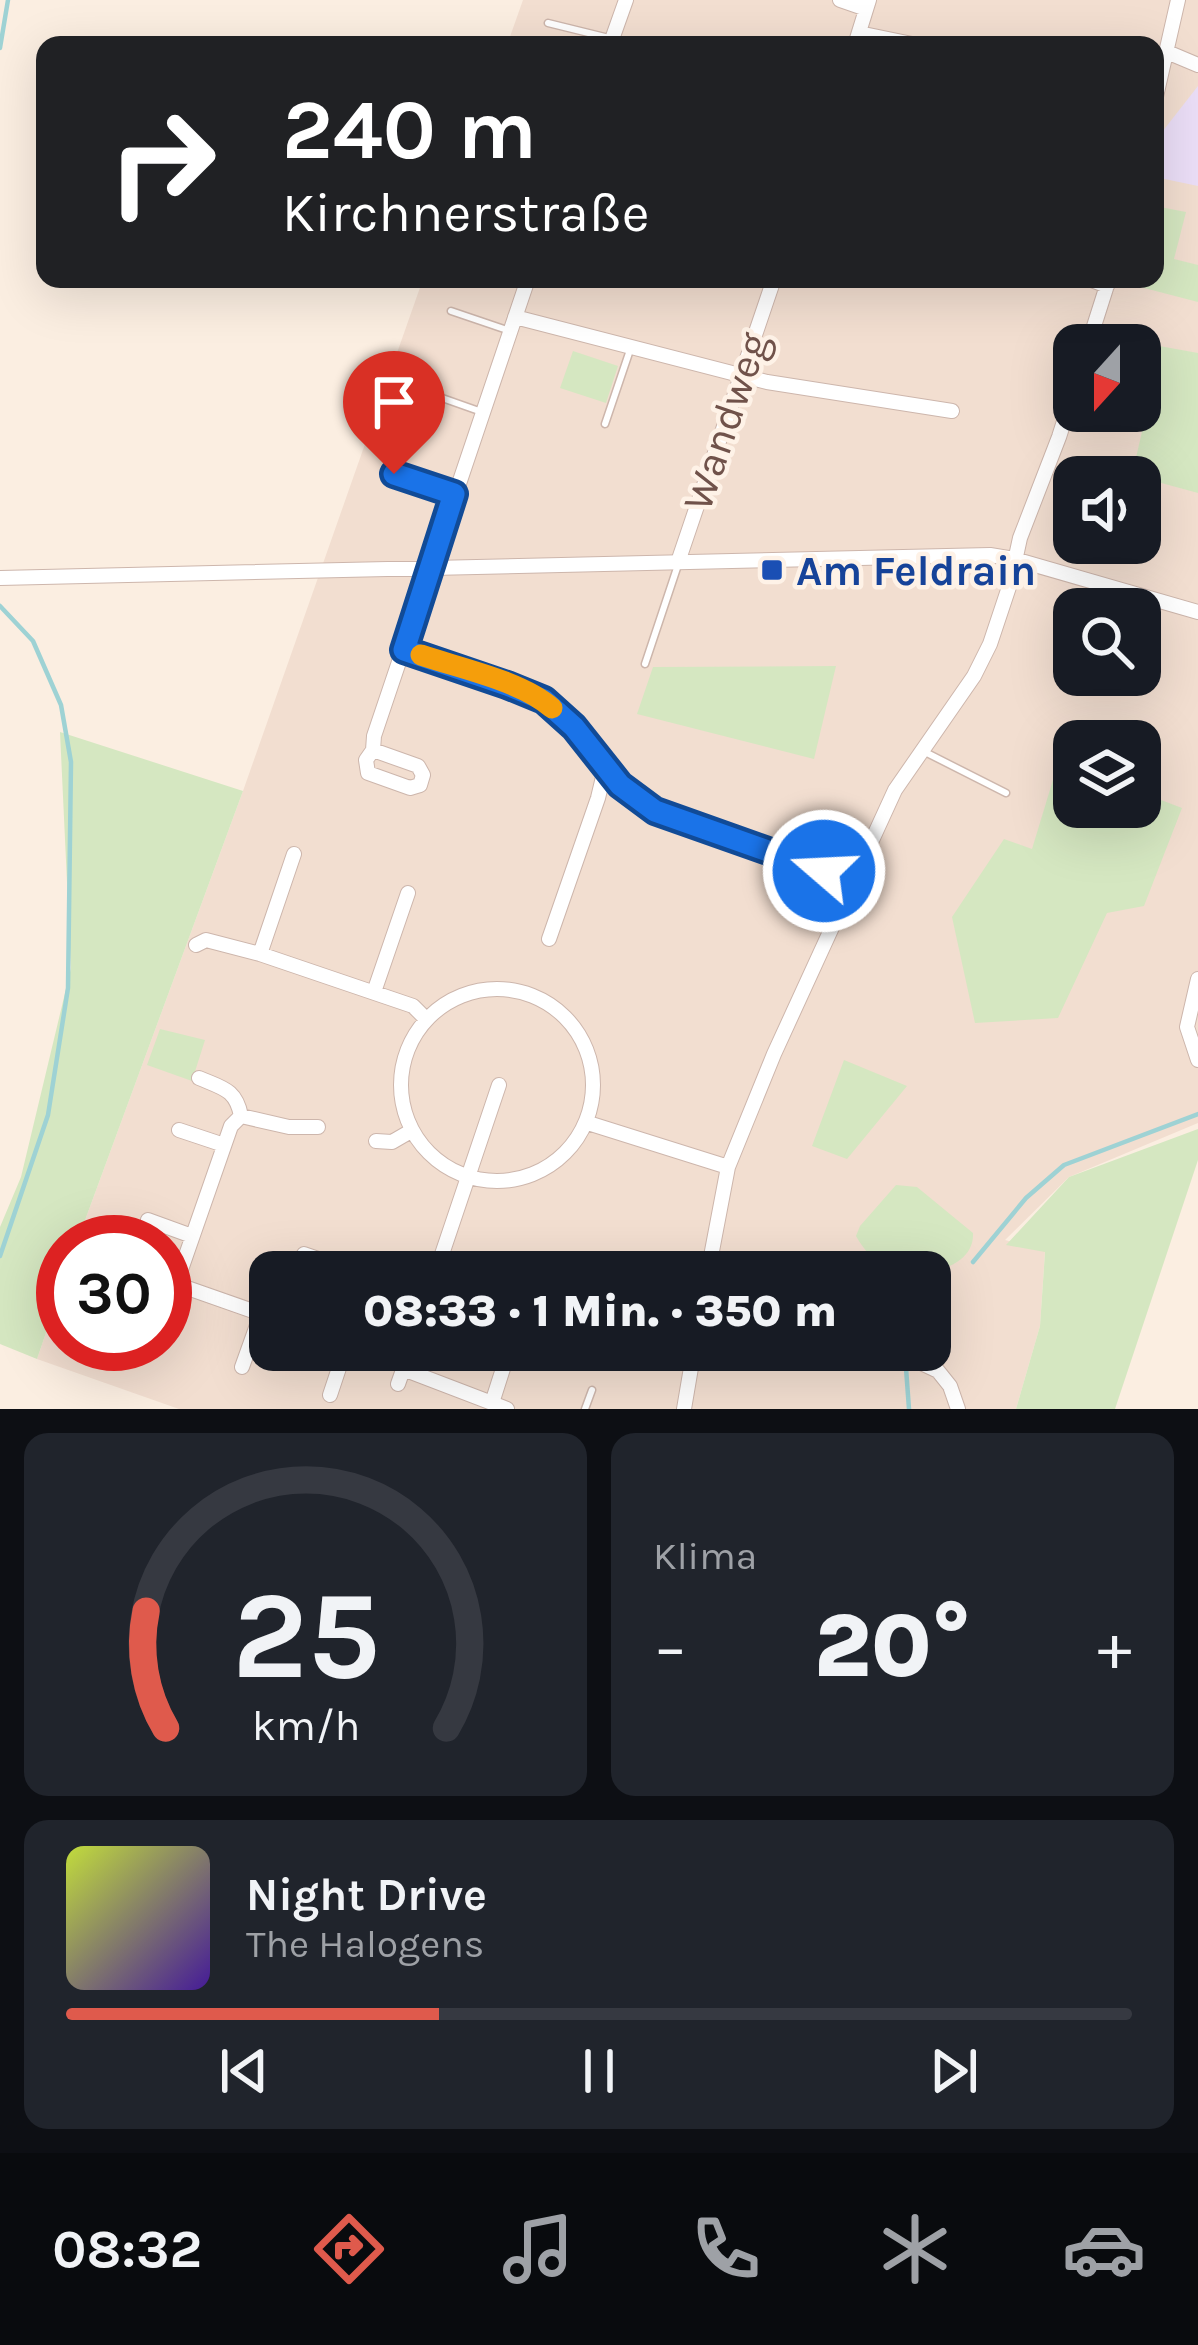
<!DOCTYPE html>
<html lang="de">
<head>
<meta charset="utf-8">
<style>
  body { margin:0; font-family:Karla,sans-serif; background:#20242c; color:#f1f3f6; height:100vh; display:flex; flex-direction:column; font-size:45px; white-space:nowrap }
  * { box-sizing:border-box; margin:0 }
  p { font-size:39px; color:#9ea1a6 }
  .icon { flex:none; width:66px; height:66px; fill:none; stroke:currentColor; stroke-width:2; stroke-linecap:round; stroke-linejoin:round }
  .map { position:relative; height:1409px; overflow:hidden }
  .panel { display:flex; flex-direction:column; gap:24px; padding:24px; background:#0d0f14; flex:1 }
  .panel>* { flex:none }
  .hud { position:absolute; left:36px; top:36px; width:1128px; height:252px; border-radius:24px; box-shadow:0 12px 48px #0002; background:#202124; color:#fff; overflow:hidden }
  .needle { width:78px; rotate:201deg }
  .fabs { position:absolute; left:1053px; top:324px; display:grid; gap:24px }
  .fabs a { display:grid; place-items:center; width:108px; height:108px; border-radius:24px; background:#171b24; box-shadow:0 12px 48px #0002; font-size:60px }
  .speed { position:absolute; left:36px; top:1215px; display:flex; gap:24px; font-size:60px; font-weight:700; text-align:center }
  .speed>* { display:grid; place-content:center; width:156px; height:156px; border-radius:50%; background:#171b24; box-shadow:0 12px 48px #0002; line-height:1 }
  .speed .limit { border:18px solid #d22; background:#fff; color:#111 }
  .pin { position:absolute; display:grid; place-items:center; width:102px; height:102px; color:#fff; margin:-123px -51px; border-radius:50% 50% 50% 0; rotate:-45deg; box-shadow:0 0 12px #0007 }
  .pin .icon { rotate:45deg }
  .me { position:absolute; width:132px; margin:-66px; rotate:289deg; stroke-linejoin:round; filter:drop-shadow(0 0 9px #0008) }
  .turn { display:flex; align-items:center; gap:42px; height:252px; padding:0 48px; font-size:54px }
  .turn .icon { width:156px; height:156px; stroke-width:2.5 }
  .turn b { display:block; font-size:84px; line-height:102px }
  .big { font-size:90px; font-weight:800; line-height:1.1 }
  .panel .tile { flex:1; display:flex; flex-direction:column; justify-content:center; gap:18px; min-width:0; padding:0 42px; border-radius:24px; background:#20242c }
  .panel .dial { align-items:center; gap:0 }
  .dial svg { height:312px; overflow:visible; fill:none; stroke:#363941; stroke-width:7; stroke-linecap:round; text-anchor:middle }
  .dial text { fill:#f1f3f6; stroke:none }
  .song { display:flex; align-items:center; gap:36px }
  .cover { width:144px; height:144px; border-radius:18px; background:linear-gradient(135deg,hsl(70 70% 55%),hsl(260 70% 35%)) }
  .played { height:12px; border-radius:6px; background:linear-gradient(90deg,#df5a4c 35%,#363941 35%) }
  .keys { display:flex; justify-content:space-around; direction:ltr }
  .heat { display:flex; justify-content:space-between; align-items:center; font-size:66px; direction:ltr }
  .panel .tiles { flex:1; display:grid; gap:24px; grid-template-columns:1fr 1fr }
  .tile:last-child { grid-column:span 2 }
  .trip { position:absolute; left:249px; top:1251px; width:702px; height:120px; border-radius:24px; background:#171b24; box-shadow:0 12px 48px #0002; font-weight:800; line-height:120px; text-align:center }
  .tabs { display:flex; height:192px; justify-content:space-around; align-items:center; background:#090b0e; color:#9ea1a6 }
  .tabs .icon { width:84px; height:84px }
  .tabs .on { color:#df5a4c }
  .tabs b { font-size:54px; color:#f1f3f6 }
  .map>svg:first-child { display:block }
</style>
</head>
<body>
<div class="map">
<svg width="1198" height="1409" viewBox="0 0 1198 1409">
  <rect width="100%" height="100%" fill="#fbeee1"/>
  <path fill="#f2ded0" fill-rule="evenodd" d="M 523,0 L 1198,0 L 1198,1123 L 1069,1177 L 1005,1240 L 1045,1251 L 1040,1326 L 1016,1409 L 179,1409 L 37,1359 L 63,1283 L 63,1344 L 165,1344 L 165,1242 L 77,1242 L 243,791 L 423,279 L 1155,279 L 1155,45 L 507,45 ZM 1074,345 L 1140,345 L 1140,411 L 1074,411 ZM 1074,477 L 1140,477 L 1140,543 L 1074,543 ZM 1074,609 L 1140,609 L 1140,675 L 1074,675 ZM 1074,741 L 1140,741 L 1140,807 L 1074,807 ZM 270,1272 L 930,1272 L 930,1350 L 270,1350 Z"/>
  <path fill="#ebdef7" d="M 1198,86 L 1198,186 L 1155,177 L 1155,141 Z"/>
  <path fill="#d5e7c1" d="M 1155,206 L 1186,212 L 1174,259 L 1198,265 L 1198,302 L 1125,283 L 1127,279 L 1155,279 Z
    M 1104,336 L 1198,353 L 1198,493 L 1132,475 L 1144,423 L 1085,412 L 1140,411 L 1140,345 L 1102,345 Z
    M 573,351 L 618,366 L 606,403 L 560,388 Z
    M 836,666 L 814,759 L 637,714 L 653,667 Z
    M 60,732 L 243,791 L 77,1242 L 63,1242 L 63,1283 L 37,1359 L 0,1344 L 0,1227 L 21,1177 L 71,968 Z
    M 1059,760 L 1074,766 L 1074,807 L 1140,807 L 1140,792 L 1182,808 L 1144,906 L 1107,913 L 1058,1018 L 975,1023 L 952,917 L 1004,839 L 1032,849 Z
    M 160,1029 L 205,1040 L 192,1081 L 147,1065 Z
    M 844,1060 L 907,1086 L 847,1159 L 812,1146 Z
    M 1198,1129 L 1198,1160 L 1115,1409 L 1016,1409 L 1040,1326 L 1045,1252 L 1006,1245 L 1069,1177 Z
    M 896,1185 L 917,1187 L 973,1233 C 975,1270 917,1280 889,1269 C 874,1262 864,1250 856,1236 L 860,1226 Z"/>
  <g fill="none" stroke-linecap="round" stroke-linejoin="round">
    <path stroke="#9ed2d4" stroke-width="4.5" d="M 0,48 L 8,0
      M 0,606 L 33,641 L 61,705 L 71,762 L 68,988 L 48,1115 L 0,1256
      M 973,1262 L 1026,1198 L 1064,1165 L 1198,1114
      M 906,1368 L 909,1409"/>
    <defs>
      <path id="lane" d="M 548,23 L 609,38
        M 451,311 L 507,330
        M 428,393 L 479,411
        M 605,424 L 630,350
        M 394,474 L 455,494
        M 645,664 L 678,565
        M 925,752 L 1006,793
        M 585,1409 L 592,1390"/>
      <path id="street" d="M 840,0 L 866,9
        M 859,33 L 917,45
        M 610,45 L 626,0
        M 855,45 L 869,0
        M 1167,52 L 1198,65
        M 1155,101 L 1178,0
        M 1089,279 L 1107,286
        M 515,317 L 767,382 L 952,411
        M 1088,345 L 1109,279
        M 678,562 L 774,279
        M 0,578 L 990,555 L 1014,559 L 1198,612
        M 404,649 L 507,685 L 544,700 L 574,727 L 620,785 L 655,811 L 852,883
        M 373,750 L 366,760 L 368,773 L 410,788 L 420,785 L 423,775 L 418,766 L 373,750 L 374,736 L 528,279
        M 549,939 L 598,798 L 605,769
        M 196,945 L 206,940 L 260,954 L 413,1006 L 426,1019
        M 260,954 L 294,854
        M 1198,979 L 1187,1027 L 1198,1060
        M401 1085a96 96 0 1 1 192 0a96 96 0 1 1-192 0Z
        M 374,992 L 408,893
        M 199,1078 C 222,1088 236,1089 241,1116 L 231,1126 L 176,1284 L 270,1317
        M 241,1116 L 289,1127 L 318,1127
        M 588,1123 L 728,1167
        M 179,1130 L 224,1145
        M 376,1141 L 392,1142 L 411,1131
        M 148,1220 L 192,1236
        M 297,1272 L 304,1254 L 353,1271
        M 436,1272 L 499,1085
        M 550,1272 L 555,1269 L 564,1272
        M 708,1272 L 728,1167 L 774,1054 L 895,790 L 974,676 L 990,644 L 1010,584 L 1020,538 L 1059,437 L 1074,390
        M 165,1312 L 176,1284
        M 815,1350 L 845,1357 L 919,1362 L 938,1371 L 950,1386 L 958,1409
        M 242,1367 L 261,1314
        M 403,1369 L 492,1403
        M 398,1384 L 410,1350
        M 330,1395 L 345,1350
        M 507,1409 L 492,1403 L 509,1350
        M 684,1409 L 694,1350"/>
    </defs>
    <use href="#lane" stroke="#cdb6ac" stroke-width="9"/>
    <use href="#street" stroke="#cdb6ac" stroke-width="16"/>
    <use href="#lane" stroke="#fff" stroke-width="6"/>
    <use href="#street" stroke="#fff" stroke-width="14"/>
  </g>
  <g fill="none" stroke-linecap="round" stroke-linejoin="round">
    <defs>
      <path id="route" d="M 394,474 L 454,494 L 404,650 L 507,685 L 544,700 L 574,727 L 620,785 L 655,811 L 824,871"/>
    </defs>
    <use href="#route" stroke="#114b97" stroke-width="30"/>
    <use href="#route" stroke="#1a73e8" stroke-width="21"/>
    <path stroke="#f59e0b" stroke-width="21" d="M 421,655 C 459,668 522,681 552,708"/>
  </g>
  <rect fill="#1a4fb4" stroke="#fef2e7" stroke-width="4.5" x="760" y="558" width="24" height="24" rx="6"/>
  <g text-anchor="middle" stroke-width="9" stroke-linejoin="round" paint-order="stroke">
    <g font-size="42" fill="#70524a" stroke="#fef2e7">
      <text transform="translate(725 421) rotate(-71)" y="15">Wandweg</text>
    </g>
    <g font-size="42" font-weight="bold" fill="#164399" stroke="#fef2e7" text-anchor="start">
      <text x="796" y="585">Am Feldrain</text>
    </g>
  </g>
</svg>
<div class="fabs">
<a><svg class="needle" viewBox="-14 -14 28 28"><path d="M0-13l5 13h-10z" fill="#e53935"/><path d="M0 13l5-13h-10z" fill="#9ea1a6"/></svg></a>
<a><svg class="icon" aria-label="sound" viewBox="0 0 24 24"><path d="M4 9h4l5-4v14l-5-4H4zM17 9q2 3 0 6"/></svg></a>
<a><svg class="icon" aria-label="search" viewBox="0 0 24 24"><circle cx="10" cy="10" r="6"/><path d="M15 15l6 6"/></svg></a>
<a><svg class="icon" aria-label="layers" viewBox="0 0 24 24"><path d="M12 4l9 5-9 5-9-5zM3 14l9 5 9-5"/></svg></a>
</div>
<div class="speed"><div class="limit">30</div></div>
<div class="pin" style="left:394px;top:474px;background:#d93025"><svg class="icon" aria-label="arrive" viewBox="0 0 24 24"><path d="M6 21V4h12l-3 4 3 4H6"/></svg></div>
<svg class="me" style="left:824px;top:871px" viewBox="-20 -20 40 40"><circle r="17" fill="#1a73e8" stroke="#fff" stroke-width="3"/><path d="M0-11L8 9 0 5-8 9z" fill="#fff"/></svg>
<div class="trip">08:33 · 1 Min. · 350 m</div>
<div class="hud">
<div class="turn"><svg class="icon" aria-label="right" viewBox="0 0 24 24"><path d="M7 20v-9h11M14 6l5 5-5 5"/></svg><div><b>240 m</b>Kirchnerstraße</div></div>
</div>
</div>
<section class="panel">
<div class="tiles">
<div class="tile dial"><svg viewBox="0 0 100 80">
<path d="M14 69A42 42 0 1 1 86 69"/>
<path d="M14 69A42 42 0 0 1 9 39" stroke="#df5a4c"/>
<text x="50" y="56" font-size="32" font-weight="700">25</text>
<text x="50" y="72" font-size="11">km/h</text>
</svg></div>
<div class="tile"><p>Klima</p>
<div class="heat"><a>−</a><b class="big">20°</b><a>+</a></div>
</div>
<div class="tile">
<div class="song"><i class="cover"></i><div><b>Night Drive</b><p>The Halogens</p></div></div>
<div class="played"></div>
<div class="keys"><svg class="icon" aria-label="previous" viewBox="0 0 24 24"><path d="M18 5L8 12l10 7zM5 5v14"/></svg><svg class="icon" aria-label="pause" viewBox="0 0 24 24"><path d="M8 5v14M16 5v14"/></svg><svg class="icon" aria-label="next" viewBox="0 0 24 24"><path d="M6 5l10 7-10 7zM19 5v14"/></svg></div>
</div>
</div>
</section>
<nav class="tabs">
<b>08:32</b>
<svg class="icon on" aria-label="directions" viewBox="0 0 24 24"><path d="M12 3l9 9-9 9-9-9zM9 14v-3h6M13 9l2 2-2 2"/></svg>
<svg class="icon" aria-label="music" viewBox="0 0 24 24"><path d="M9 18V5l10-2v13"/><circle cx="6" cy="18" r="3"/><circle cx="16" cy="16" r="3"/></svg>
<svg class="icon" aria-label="phone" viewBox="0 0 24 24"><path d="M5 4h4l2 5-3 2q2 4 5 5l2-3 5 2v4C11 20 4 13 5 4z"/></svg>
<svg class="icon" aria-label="climate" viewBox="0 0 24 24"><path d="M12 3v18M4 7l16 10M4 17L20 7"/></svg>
<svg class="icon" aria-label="car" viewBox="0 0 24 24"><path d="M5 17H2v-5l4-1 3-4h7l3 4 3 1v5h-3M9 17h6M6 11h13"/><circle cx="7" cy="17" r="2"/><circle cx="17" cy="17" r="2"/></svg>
</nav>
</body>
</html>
